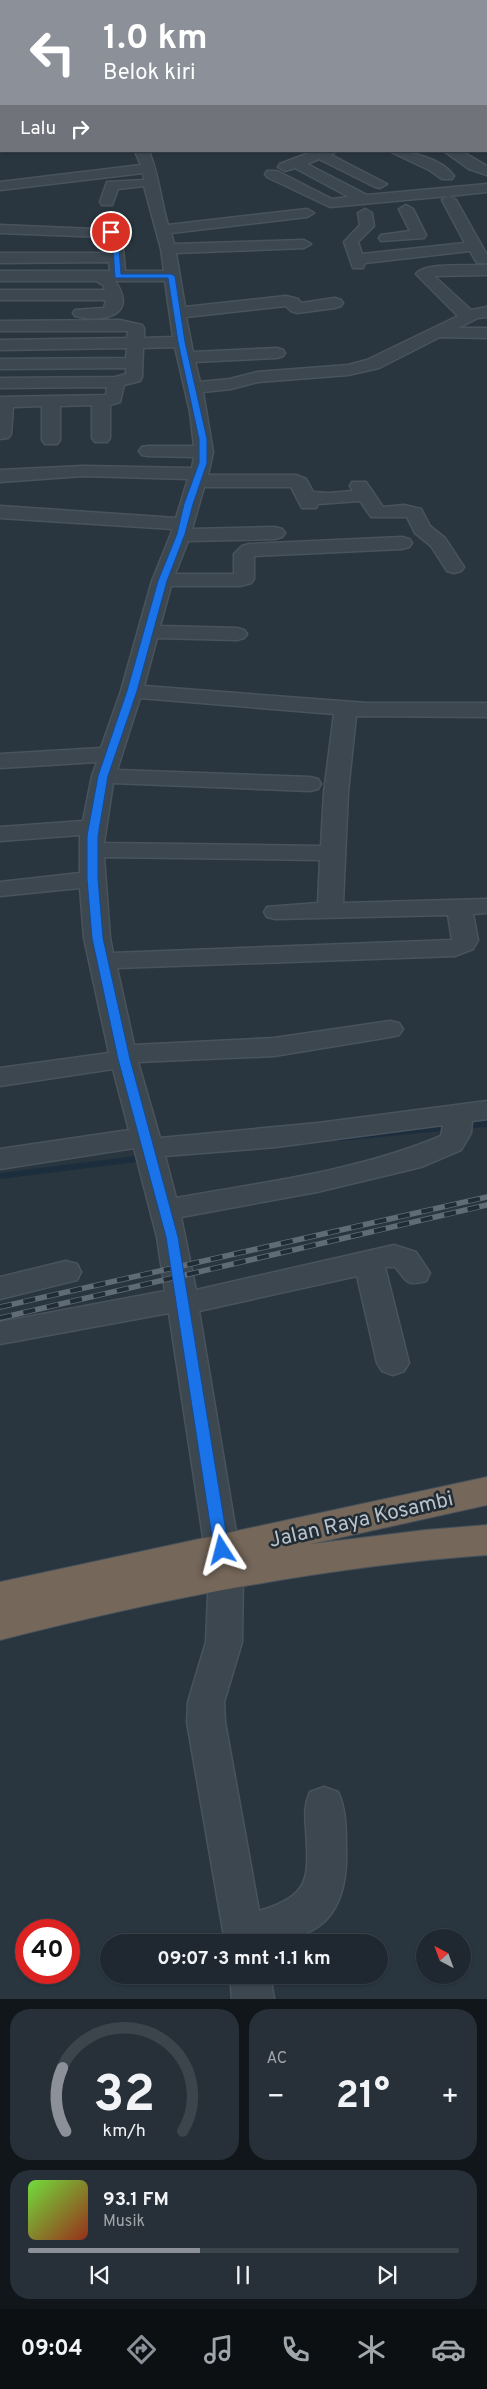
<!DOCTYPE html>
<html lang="id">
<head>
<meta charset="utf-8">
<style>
  body { margin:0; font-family:Overpass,sans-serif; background:#273038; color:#f1f3f6; height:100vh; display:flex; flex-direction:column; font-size:19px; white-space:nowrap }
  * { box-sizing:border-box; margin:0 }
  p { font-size:16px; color:#a1a6ab }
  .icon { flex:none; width:28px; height:28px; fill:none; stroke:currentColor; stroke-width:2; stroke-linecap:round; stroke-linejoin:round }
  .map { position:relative; height:1999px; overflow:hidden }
  .panel { display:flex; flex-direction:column; gap:10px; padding:10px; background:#11161a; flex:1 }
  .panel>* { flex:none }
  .guide { position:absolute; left:0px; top:0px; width:488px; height:152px; box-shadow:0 1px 4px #0004,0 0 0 1px #3c444c; background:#8c9099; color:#fff; overflow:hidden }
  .needle { width:32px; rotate:319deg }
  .tools { position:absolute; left:416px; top:1929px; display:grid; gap:10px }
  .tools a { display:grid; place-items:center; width:55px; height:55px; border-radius:50%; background:#1f2830; box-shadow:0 1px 4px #0004,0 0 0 1px #3c444c; font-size:25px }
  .speed { position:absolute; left:15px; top:1919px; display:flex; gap:10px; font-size:25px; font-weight:700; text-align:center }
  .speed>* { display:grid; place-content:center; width:65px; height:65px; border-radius:50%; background:#1f2830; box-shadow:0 1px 4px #0004,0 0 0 1px #3c444c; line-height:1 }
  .speed .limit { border:8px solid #d22; background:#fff; color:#111 }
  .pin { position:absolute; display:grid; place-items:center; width:42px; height:42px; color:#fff; margin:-21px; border:2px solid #fff; border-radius:50%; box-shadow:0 1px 5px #0007 }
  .me { position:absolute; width:55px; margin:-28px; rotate:351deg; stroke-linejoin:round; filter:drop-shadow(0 0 4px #0008) }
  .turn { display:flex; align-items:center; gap:18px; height:105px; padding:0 20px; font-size:22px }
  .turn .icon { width:65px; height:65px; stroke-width:2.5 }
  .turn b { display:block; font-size:35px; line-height:42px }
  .then { display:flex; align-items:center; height:48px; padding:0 20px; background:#0003; gap:10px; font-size:19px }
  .big { font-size:38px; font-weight:700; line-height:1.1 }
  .panel .card { flex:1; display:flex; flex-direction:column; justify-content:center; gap:8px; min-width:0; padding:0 18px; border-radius:20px; background:#273038 }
  .panel .dial { align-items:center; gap:0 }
  .dial svg { height:130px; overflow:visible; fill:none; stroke:#3c444c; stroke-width:7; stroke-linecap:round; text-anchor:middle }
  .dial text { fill:#f1f3f6; stroke:none }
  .song { display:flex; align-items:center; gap:15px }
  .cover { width:60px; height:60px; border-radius:8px; background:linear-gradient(135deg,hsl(100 70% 55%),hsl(10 70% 35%)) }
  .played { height:5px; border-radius:2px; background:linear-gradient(90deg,#8c9099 40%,#3c444c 40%) }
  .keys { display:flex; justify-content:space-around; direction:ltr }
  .heat { display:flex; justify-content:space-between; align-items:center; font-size:28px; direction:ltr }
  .panel .tiles { flex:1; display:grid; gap:10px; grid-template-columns:1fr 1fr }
  .card:last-child { grid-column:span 2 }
  .trip { position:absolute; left:100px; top:1934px; width:288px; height:50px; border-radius:25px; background:#1f2830; box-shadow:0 1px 4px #0004,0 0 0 1px #3c444c; font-weight:700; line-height:50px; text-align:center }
  .tabs { display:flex; height:80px; justify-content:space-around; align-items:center; background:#0c1013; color:#a1a6ab }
  .tabs .icon { width:35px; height:35px }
  .tabs .active { color:#8c9099 }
  .tabs b { font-size:22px; color:#f1f3f6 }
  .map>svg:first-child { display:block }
</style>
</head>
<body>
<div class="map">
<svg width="487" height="1999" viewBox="0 0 487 1999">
  <rect width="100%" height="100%" fill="#293640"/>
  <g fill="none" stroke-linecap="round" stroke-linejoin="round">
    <path stroke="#1c2e3e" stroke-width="6" d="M 464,1126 L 487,1124
      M 340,1138 L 450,1127
      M 0,1176 L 144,1158"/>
    <defs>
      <path id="minor" d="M 95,0 L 108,0 L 109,1 L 96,1 Z
        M 183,0 L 196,0 L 197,1 L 184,1 Z
        M 416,0 L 429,0 L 430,1 L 417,1 Z
        M 478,0 L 487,0 L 487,4 L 486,1 Z
        M 0,46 L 1,47 L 1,55 L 0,54 Z
        M 486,70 L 487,70 L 487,78 L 486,78 Z
        M 0,85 L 1,86 L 1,94 L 0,94 Z
        M 0,106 L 1,106 L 1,114 L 0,114 Z
        M 0,130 L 1,130 L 1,138 L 0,138 Z
        M 486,133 L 487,133 L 487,141 L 486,141 Z
        M 138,151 L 152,151 L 150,154 C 159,176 161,202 168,225 L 307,209 L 314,213 L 307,217 L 171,233 L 174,244 L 304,240 L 311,244 L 304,248 L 176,253 L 185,307 L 286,296 L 298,299 L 301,303 L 335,298 L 341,300 L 343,303 L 341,306 L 335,308 L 297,313 L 291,311 L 286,306 L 186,317 L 193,352 L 277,348 L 283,350 L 285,353 L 283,356 L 277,358 L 195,362 L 200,382 L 230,379 L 257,372 L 348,365 L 367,360 L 458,316 L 416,274 C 425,262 472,266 487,265 L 487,275 L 434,276 L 471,310 L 487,307 L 487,317 L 478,318 L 458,328 L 487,328 L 487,338 L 440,337 L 379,368 L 348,375 L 258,382 L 231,389 L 203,392 L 213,452 L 208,475 L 296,475 L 306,479 L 313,492 L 329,493 L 353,491 L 350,486 L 352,482 L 366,482 L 383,507 L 404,505 L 421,509 L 430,526 L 445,538 L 464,567 L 461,571 L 454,573 L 447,571 L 431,546 L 415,533 L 407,517 L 371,517 L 360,501 L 318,504 L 316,508 L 302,508 L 291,487 L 204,487 L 192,529 L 275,527 L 282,529 L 285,533 L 282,537 L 275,539 L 188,541 L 175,574 L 234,574 L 234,554 L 242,546 L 249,544 L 402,537 L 409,539 L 412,543 L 409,547 L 402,549 L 254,556 L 254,579 L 251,583 L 240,586 L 171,586 L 160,626 L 237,628 L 244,630 L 247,634 L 244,638 L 237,640 L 157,638 L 144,686 L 367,703 L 487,703 L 487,717 L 356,716 L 348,792 L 343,903 L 487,899 L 487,913 L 473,914 L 478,940 L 473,949 L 455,956 L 117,968 L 134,1045 L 274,1038 L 390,1021 L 399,1023 L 403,1029 L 399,1035 L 390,1037 L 274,1056 L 138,1062 L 160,1138 L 318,1123 L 487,1101 L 487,1119 L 472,1121 L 471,1133 L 461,1150 L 421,1167 L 317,1192 L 181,1217 L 196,1290 L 394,1245 L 416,1252 L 430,1273 L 426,1281 C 405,1287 407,1280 395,1267 L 385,1267 L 409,1363 L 404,1371 L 393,1375 L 382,1371 L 377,1363 L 357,1276 L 199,1311 L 239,1550 L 232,1561 L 238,1563 L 243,1573 L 242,1642 L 224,1702 L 225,1722 L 259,1911 C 311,1895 309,1879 306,1829 C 305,1815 304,1805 310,1792 L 324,1787 L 338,1792 C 346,1809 346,1829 346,1848 C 347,1872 344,1901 326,1920 C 303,1943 255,1946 225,1942 L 187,1722 L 188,1702 L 206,1642 L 209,1573 L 216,1562 L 210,1560 L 205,1550 L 169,1313 L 0,1344 L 0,1322 L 165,1291 L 157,1237 L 134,1148 L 0,1169 L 0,1149 L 129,1130 L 113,1069 L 0,1086 L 0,1068 L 109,1053 L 84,938 L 80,888 L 0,896 L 0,882 L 80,873 L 80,835 L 0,841 L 0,827 L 83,821 L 92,776 L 97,762 L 0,768 L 0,754 L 101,748 L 121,691 L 152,581 L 173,529 L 0,518 L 0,506 L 176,518 L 188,479 L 83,476 L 0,482 L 0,470 L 83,466 L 192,468 L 194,457 L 148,456 L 142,455 L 139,451 L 142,447 L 148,446 L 194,446 L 190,412 L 175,347 L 143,348 L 142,377 L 140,381 L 124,385 L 120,402 L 110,405 L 110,438 L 107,442 L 95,442 L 92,438 L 92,405 L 60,406 L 60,440 L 57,444 L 45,444 L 42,440 L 42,406 L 13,407 L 11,434 L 8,438 L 0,439 L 0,397 L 106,395 L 107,387 L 0,388 L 0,378 L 115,377 L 126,374 L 126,368 L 0,369 L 0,359 L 126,358 L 127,348 L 0,350 L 0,340 L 127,338 L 128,331 L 0,331 L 0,321 L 120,320 L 142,325 L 144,328 L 144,338 L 173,337 L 165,281 L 115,281 C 139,316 103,323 75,316 L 73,313 L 75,310 L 104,308 L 106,300 L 0,300 L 0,290 L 105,290 L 103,285 L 96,281 L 0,281 L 0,271 L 110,271 L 109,262 L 0,263 L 0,253 L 109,253 L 105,237 L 0,233 L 0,225 L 116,230 L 123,248 L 125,271 L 164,271 L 161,249 L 144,186 L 118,189 L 112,205 L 102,205 L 100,202 L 107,182 L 144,180 L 143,173 L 0,190 L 0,182 L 141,165 L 136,154 ZM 140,698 L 334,714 L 324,792 L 321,846 L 104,843 L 113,783 L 310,791 L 318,789 L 321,784 L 318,779 L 310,777 L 117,770 ZM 104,857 L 320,860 L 318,903 L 267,907 L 264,912 L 267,917 L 276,919 L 448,915 L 452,940 L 113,953 L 110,938 ZM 443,1125 L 441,1136 C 358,1171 265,1182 176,1198 L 165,1156 L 276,1147 Z
        M 314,151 L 336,151 L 331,155 L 387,184 L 380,188 L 375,187 L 319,159 L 307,164 L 367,195 L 487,184 L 487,192 L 449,196 L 456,200 L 487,255 L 487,263 L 477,263 L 470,251 L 365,263 L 363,268 L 353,268 L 344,242 L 360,225 L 358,213 L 365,209 L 372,213 L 374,226 L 358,242 L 362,254 L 465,243 L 442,200 L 448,196 L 330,207 L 267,177 L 265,174 L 267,171 L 277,171 L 332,199 L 349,197 L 295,168 L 285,171 L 278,167 L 280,164 Z
        M 389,151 C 410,151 441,158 454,176 L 452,179 L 442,179 L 429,170 Z
        M 444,151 L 461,151 L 487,166 L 487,175 L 469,169 Z
        M 406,205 L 413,209 L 426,235 L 424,238 L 381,241 L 379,238 L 381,235 L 410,231 L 399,209 Z
        M 66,1261 L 77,1264 L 81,1272 L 77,1280 L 0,1299 L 0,1277 Z
        M 230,1975 L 270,1975 L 274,1999 L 232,1999 Z"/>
      <path id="highway" d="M 487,1477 L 487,1505 L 311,1544 L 425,1530 L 487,1525 L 487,1555 C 321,1567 161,1599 0,1640 L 0,1582 Z"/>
    </defs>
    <use href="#minor" stroke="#49535c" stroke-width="3"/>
    <use href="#highway" stroke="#47525a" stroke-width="2"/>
    <use href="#minor" fill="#3c4750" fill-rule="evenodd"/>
    <use href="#highway" fill="#75675a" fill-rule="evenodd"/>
    <defs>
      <path id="rail" d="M 0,1307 L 487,1197
        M 0,1318 L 487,1205"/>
    </defs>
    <use href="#rail" stroke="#5f6c76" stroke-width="5.5"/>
    <use href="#rail" stroke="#212c35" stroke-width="4" stroke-dasharray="12" stroke-linecap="butt"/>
  </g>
  <path fill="#1a73e8" stroke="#114b97" d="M 111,231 L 114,232 L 119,248 L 121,274 L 171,274 L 175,276 L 185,342 L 207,439 L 207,463 L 193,504 L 185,534 L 167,581 L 137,691 L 108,776 L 98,836 L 98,879 L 103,938 L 130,1059 L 178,1237 L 229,1550 L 227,1554 L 222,1556 L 216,1554 L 214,1550 L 166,1237 L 118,1059 L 92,938 L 87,879 L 87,836 L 98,776 L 127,691 L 158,581 L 177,534 L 184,504 L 199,463 L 199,439 L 178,342 L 168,278 L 115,278 L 113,248 L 108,232 Z"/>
  <g text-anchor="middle" stroke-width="5" stroke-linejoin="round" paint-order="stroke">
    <g font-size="21" fill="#b9c2ca" stroke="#212c35">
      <text transform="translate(361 1519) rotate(-13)" y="7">Jalan Raya Kosambi</text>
    </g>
  </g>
</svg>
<div class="tools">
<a><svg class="needle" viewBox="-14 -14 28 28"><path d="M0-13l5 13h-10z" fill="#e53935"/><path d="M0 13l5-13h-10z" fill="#a1a6ab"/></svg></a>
</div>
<div class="speed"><div class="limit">40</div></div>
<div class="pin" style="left:111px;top:232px;background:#d93025"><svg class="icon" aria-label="arrive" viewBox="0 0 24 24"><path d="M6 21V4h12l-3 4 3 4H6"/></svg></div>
<svg class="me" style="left:222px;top:1550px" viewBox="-20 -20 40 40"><path d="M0-17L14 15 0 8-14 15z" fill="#1a73e8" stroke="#fff" stroke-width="4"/></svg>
<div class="trip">09:07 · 3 mnt · 1.1 km</div>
<div class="guide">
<div class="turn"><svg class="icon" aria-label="left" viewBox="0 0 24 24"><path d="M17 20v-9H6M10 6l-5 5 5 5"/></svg><div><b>1.0 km</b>Belok kiri</div></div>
<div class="then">Lalu<svg class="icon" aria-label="right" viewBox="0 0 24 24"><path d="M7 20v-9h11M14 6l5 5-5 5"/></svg></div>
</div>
</div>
<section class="panel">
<div class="tiles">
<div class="card dial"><svg viewBox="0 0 100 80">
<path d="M14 69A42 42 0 1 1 86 69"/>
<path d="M14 69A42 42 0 0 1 12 30" stroke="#8c9099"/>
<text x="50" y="56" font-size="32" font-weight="700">32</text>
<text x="50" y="72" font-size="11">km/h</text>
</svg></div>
<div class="card"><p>AC</p>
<div class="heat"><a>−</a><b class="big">21°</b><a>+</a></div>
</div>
<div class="card">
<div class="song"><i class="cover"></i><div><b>93.1 FM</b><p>Musik</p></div></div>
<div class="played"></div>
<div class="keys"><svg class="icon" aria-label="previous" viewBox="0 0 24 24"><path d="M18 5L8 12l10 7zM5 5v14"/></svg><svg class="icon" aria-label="pause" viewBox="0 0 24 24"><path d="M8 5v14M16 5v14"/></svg><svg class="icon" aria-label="next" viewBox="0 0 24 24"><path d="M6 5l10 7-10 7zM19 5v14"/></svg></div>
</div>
</div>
</section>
<nav class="tabs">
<b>09:04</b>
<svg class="icon active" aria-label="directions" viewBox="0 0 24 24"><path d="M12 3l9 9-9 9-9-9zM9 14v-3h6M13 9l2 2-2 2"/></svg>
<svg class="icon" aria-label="music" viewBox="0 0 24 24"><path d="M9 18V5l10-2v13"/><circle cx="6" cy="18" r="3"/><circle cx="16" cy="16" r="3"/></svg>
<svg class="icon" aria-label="phone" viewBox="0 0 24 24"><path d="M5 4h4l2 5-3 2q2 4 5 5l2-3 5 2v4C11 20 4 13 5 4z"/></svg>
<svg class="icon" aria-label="climate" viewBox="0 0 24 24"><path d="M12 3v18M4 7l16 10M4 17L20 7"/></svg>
<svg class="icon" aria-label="car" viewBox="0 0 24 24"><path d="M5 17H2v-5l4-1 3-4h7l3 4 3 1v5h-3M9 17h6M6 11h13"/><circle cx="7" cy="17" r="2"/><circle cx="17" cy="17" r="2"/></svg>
</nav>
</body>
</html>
